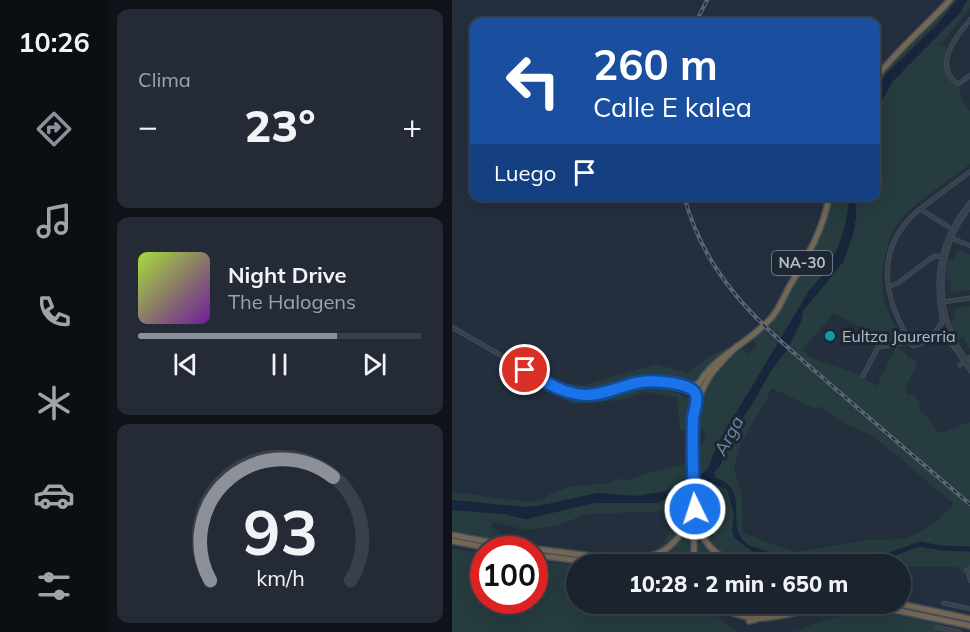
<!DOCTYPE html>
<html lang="es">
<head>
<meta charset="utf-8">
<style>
  body { margin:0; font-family:Mulish,sans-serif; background:#242b36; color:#f1f3f6; height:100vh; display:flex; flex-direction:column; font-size:22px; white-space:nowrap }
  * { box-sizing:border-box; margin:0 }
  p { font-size:20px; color:#a0a4aa }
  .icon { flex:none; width:33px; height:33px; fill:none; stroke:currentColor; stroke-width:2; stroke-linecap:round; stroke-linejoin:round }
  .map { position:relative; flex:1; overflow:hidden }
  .details { display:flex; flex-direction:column; gap:9px; padding:9px; background:#0f1319; width:344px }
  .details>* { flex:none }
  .hud { position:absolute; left:18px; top:18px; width:410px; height:183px; border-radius:12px; box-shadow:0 6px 24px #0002,0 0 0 2px #39404a; background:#1a4fa0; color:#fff; overflow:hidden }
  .speed { position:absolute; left:18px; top:536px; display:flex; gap:12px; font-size:30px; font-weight:700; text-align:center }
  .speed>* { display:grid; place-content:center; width:78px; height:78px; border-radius:50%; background:#1b232e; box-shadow:0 6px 24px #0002,0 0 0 2px #39404a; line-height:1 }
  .speed .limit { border:9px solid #d22; background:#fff; color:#111 }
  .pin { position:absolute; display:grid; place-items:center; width:51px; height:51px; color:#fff; margin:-26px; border:3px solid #fff; border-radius:50%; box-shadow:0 2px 6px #0007 }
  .me { position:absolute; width:66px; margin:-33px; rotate:356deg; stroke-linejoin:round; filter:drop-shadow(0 0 4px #0008) }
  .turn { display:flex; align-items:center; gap:21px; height:126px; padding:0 24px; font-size:27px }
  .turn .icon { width:78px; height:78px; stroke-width:2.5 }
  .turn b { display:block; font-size:42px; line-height:51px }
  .then { display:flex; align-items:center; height:57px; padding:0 24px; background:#0003; gap:12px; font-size:22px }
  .big { font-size:45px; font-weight:800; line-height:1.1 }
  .details .tile { flex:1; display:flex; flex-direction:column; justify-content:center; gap:9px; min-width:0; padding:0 21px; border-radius:12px; background:#242b36 }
  .details .dial { align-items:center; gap:0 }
  .dial svg { height:156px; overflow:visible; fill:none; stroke:#39404a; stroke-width:7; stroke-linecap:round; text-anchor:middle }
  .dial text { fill:#f1f3f6; stroke:none }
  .song { display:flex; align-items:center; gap:18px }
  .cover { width:72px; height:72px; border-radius:9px; background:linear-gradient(135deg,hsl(80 70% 55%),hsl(280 70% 35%)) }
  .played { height:6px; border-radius:3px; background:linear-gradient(90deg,#8c9099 70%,#39404a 70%) }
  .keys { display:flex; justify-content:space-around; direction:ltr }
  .heat { display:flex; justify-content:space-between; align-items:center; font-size:33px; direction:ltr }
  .trip { position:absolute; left:114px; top:554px; width:345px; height:60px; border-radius:30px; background:#1b232e; box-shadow:0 6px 24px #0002,0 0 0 2px #39404a; font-weight:800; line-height:60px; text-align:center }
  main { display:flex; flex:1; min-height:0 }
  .dock { display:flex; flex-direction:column; width:108px; justify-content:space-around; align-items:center; background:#0b0e12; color:#a0a4aa }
  .dock .icon { width:42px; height:42px }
  .dock .selected { color:#8c9099 }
  .dock b { font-size:27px; color:#f1f3f6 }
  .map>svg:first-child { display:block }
</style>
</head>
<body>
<main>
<nav class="dock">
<b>10:26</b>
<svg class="icon selected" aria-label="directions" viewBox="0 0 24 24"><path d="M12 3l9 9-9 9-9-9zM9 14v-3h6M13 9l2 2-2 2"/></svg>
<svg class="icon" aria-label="music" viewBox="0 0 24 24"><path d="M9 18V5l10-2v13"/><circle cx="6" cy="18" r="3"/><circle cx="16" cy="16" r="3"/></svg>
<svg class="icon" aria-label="phone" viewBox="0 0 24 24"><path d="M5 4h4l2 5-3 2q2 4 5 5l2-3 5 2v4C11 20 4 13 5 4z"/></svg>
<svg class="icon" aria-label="climate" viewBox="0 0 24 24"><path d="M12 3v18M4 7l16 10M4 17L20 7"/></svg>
<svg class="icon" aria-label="car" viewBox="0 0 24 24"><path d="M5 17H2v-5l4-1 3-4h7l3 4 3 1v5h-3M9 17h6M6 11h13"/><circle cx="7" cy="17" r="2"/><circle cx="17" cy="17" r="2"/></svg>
<svg class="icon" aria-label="filters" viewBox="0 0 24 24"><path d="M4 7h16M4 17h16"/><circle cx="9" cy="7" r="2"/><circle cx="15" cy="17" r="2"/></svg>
</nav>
<section class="details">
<div class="tile"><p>Clima</p>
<div class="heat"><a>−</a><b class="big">23°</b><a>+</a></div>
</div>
<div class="tile">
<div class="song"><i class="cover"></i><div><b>Night Drive</b><p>The Halogens</p></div></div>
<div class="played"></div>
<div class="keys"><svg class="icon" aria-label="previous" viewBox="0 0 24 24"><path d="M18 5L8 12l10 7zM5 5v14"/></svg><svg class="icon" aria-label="pause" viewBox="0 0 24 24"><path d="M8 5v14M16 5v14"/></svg><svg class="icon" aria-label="next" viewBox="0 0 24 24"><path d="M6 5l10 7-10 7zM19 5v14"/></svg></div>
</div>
<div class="tile dial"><svg viewBox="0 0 100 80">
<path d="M14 69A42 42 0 1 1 86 69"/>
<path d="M14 69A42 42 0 0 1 77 16" stroke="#8c9099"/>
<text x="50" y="56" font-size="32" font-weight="700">93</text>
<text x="50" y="72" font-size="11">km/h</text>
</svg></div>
</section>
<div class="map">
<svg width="519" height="632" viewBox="0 0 519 632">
  <rect width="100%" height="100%" fill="#242f3e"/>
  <path fill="#263c3f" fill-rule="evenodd" d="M 501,0 L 505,0 L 498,7 L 496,13 L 448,60 L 423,89 L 423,85 L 438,65 Z
    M 516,0 L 518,0 L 518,8 L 487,46 L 491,44 L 496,50 L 492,67 L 496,76 L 506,84 L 510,100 L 518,111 L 518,164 C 496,181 471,196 452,216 C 443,225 438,236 435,248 C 424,286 432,308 451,341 L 427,344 L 431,337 L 428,334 L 420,334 L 382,313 L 351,349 C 358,363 389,367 403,373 C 411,377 418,382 425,386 L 444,346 L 454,354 L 455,357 L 463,360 L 465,365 L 455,384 L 454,395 L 462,394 L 467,402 L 469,413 C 479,417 480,428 488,433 L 518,422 L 518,503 L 450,444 L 518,507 L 518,567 L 514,569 L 513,575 L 505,567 C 486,566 467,568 449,567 L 448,564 L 223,564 L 203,561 L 199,552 C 215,545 221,527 222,511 L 135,514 L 104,526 L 75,530 L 41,522 L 39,527 L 47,532 L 55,542 L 0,531 L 0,510 L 52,514 L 74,519 L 142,503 L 204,503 L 268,466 L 280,434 L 299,406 L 320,369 L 334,351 L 349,322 L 351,311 L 391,262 L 401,235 L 404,217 L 403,197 L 423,196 L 423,113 L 440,82 L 509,12 L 513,3 ZM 319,388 L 364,409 L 367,406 L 393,424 L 421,436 L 502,504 L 480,525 L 453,539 L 415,540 L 344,552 L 290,533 L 290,496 L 282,468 L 289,442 L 315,400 Z
    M 382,197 L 397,197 C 395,233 382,264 357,291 L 265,445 L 257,467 L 251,473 L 232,479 L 215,491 L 184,496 L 146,493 L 86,506 L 71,507 L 0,500 L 0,492 L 78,502 L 92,500 L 96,495 L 117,487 L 157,483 L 165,479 L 178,480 L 192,474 L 238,463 L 254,439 L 251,428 L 244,429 C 245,416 245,398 251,386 C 259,371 276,359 289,349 L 297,354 L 305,345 L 301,340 L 321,319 L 359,250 L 376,215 Z
    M 505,250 L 518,255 L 518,290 L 499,292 L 499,280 L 494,279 L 496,259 L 502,261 Z
    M 518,306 L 519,347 L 517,348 L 511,337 L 505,340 L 498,322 L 504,320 L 501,309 Z
    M 283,344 L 254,368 L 248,379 L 241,382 C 222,384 203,375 185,378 C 141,386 136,406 92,375 L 110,383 L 132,385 L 204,364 L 236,373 L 254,358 Z
    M 194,385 L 210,387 L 239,399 L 238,430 L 228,431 L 225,397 L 194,392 L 169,400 L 121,404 L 98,392 C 122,400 143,402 167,393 C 177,390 184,386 194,385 Z
    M 0,548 L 31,554 L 32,600 L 82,600 L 83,561 L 124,565 L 124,603 L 209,603 L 243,617 L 245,603 L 254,603 L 266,617 L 285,632 L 0,632 Z
    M 268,603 L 309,603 C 309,628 278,613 268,603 Z
    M 315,603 L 377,603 L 329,619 L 306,622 L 312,618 Z
    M 425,611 L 486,624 L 495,630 L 502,632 L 343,632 C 372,619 393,612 425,611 Z"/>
  <path fill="#17263c" d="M 505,0 L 516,0 L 513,3 L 509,12 L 440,82 L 423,113 L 423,89 L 434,74 L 484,26 Z
    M 397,197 L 403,197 L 404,217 L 401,235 L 391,262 L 351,311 L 349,322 L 334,351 L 320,369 L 299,406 L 280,434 L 268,466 L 262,472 L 264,478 C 297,488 276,521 290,539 C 299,550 316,550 327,559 L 295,548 L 283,538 L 280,532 L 282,515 L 275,489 L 256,482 L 249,489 L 235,494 L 225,495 L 204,503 L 142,503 L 74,519 L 52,514 L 0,510 L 0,500 L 72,507 L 86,506 L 146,493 L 184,496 L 215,491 L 232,479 L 251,473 L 257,467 L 265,445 L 357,291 C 382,264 395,233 397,197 Z"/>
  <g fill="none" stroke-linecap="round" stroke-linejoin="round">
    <path stroke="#17263c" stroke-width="5" d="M 301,549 L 327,559 L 346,562 L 427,559 L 467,544 L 489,548 L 519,549"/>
    <defs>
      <path id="minor" d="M 519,19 C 504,36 480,66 506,84 L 519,75
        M 519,206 C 480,252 481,321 519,366
        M 468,209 L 519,171
        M 499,238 L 519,246
        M 438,286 L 446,283 L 482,256 L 492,257
        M 491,302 L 519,298
        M 490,323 C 490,312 487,301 487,290 C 486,258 497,227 519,202
        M 0,327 L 107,389 C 119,393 132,396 145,394 C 171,391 187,378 215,383
        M 492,336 C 479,334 472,345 461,346 C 431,299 420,249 468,209 L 500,229
        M 494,336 L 519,371
        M 508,365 L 519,357
        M 411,376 L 426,347 L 458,342 L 480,335 L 490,323
        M 519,568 L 515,570 L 519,581
        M 492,603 L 519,609
        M 485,627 L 507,632"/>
      <path id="highway" d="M 423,79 C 445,50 473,27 498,0
        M 285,346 C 259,372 251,380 241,418 C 234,364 292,351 320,317 C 327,309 331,299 336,289 C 353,260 372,230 377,196
        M 215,383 L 236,387 L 247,383
        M 222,387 L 242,391 L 247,389
        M 242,414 L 242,564
        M 244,516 C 248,540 262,556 285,564
        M 0,535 L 53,545 L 202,564
        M 0,541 L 41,549
        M 82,555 L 154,564
        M 178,558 C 211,560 232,540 238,509
        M 261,603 C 306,632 332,612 379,605 C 396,602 414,605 431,607
        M 444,603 L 519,619
        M 428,607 L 519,626
        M 297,621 C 308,620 313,614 313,603"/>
    </defs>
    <use href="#minor" stroke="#414a57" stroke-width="5"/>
    <use href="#highway" stroke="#434c59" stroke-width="8"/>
    <use href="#minor" stroke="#38414e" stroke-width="3"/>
    <use href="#highway" stroke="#746855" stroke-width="5"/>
    <defs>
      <path id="rail" d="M 244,22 L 255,0
        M 232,196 C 256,287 320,333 386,391 C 430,429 474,467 519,505"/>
    </defs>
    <use href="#rail" stroke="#5a6575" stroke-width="4"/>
    <use href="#rail" stroke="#1d2633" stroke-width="1.5" stroke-dasharray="4.5" stroke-linecap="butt"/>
  </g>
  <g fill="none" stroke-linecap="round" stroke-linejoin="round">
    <defs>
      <path id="route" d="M 73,370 C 92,381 109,393 132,395 C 152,396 170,385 189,382 C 200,380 241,382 244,395 C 246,402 242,411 241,418 C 240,448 241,479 243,509"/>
    </defs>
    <use href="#route" stroke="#114b97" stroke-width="15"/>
    <use href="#route" stroke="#1a73e8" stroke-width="10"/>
  </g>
  <circle fill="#0f9aa8" stroke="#1d2633" stroke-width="2" cx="378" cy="336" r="6"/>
  <g text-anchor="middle" stroke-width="6" stroke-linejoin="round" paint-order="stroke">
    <rect fill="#1d2633" stroke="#878f9c" stroke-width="1.5" x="320" y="251" width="60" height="24" rx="4.5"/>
    <g font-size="15" font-weight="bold" fill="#b4bcc9">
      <text x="350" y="268">NA-30</text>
    </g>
    <g font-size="16" fill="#b4bcc9" stroke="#1d2633" text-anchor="start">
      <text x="390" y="342">Eultza Jaurerria</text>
    </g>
    <g font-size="18" font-style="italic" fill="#6d86a8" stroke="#1d2633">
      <text transform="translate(277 436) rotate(-62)" y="6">Arga</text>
    </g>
  </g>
</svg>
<div class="speed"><div class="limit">100</div></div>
<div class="pin" style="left:73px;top:370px;background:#d93025"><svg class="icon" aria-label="arrive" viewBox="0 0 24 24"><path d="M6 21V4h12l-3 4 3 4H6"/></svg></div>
<svg class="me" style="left:243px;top:509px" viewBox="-20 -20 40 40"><circle r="17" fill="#1a73e8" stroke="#fff" stroke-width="3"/><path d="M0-11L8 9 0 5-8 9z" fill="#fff"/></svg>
<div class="trip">10:28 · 2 min · 650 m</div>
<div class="hud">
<div class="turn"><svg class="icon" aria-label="left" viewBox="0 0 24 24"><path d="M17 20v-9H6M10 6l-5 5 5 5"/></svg><div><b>260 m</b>Calle E kalea</div></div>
<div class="then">Luego<svg class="icon" aria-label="arrive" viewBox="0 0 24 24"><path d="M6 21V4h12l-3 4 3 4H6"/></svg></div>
</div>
</div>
</main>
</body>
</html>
